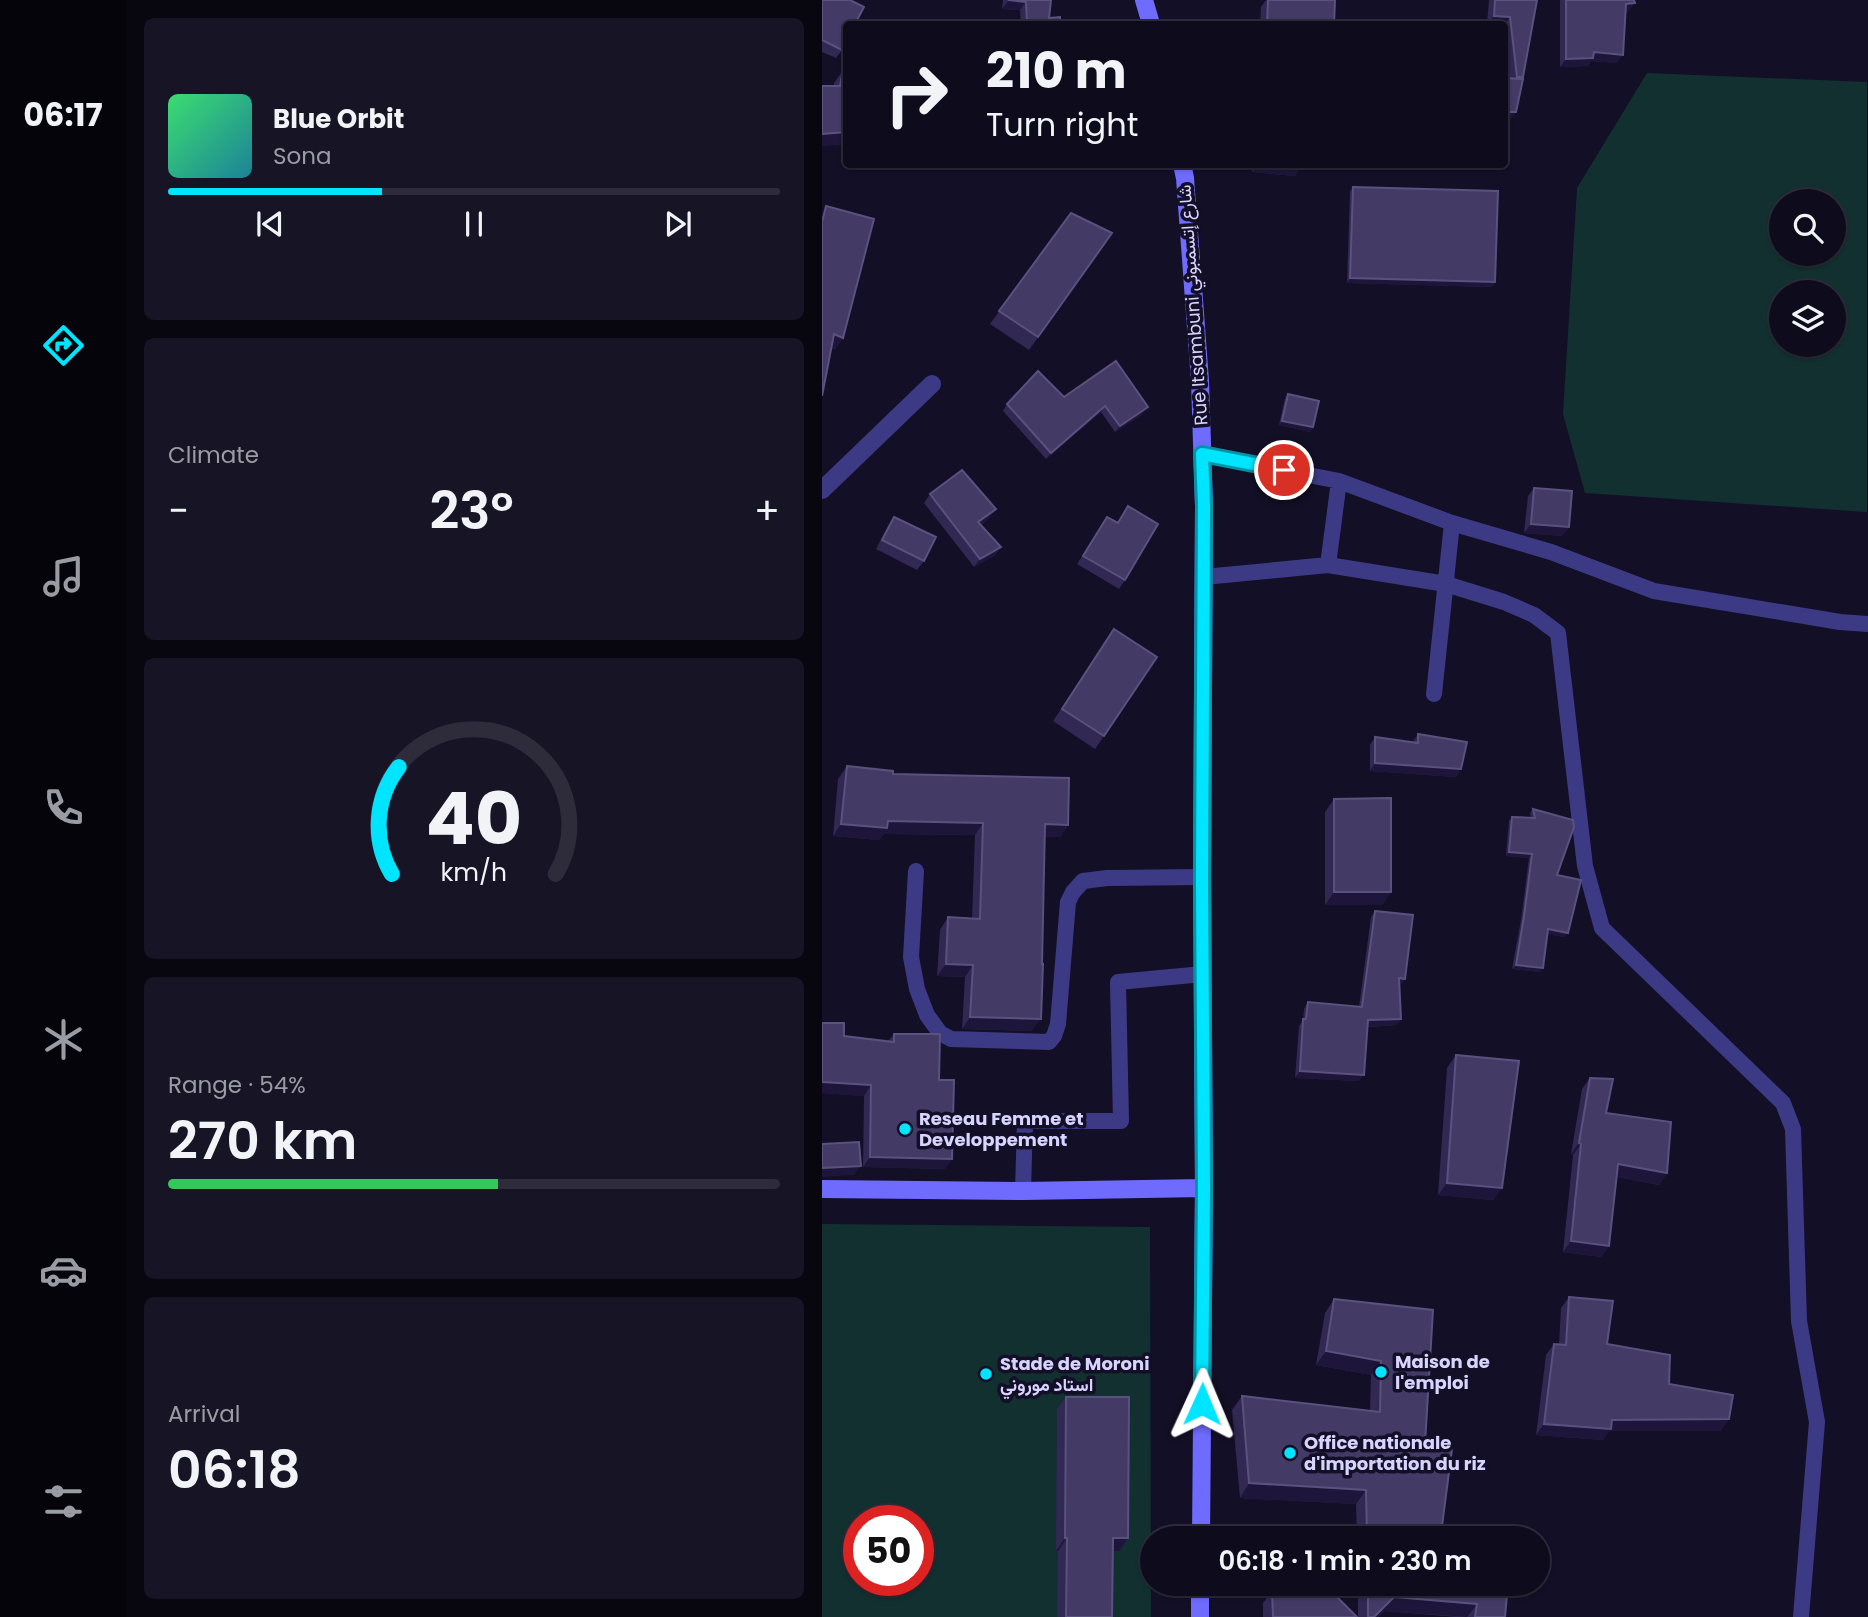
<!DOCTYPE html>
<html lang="en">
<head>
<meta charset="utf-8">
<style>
  body { margin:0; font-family:Poppins,Vazirmatn,sans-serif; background:#171425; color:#f1f3f6; height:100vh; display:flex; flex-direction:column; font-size:26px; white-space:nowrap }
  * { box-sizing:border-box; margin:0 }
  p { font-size:23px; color:#9b9ba3 }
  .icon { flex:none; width:38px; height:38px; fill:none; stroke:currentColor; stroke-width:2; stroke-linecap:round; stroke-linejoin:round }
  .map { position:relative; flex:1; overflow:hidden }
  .side { display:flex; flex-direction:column; gap:18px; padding:18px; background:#08060f; width:696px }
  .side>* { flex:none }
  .guide { position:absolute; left:21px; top:21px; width:665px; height:147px; border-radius:7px; box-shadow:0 2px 5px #0004,0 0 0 2px #2e2b3b; background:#0e0b1c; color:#f1f3f6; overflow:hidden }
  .fabs { position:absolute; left:947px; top:189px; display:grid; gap:14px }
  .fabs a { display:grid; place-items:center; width:77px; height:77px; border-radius:50%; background:#0e0b1c; box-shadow:0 2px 5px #0004,0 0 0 2px #2e2b3b; font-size:35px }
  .speed { position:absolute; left:21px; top:1505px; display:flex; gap:14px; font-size:35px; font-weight:700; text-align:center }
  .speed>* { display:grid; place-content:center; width:91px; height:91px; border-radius:50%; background:#0e0b1c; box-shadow:0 2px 5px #0004,0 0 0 2px #2e2b3b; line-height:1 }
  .speed .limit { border:10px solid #d22; background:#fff; color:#111 }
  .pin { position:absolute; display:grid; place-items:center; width:60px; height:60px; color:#fff; margin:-30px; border:4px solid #fff; border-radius:50%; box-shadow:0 2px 7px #0007 }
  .me { position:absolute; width:77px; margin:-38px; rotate:1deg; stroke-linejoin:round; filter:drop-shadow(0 0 5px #0008) }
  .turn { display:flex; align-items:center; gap:24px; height:147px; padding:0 28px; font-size:32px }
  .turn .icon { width:91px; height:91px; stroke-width:2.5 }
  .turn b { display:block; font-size:49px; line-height:60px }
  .big { font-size:52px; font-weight:600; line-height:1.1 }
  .side .widget { flex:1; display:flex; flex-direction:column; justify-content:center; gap:10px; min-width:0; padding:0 24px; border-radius:10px; background:#171425 }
  .side .dial { align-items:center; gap:0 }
  .dial svg { height:182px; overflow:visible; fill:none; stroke:#2e2b3b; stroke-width:7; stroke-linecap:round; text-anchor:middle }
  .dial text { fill:#f1f3f6; stroke:none }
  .song { display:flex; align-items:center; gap:21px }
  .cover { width:84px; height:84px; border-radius:10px; background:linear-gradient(135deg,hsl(140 70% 55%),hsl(190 70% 35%)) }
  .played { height:7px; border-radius:4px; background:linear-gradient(90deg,#00e5ff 35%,#2e2b3b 35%) }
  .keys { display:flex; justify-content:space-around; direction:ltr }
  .heat { display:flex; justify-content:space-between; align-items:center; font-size:38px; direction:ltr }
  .charge { height:10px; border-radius:5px; background:linear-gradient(90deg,#34c759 54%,#2e2b3b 0) }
  .trip { position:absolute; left:318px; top:1526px; width:410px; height:70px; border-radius:35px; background:#0e0b1c; box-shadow:0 2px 5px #0004,0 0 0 2px #2e2b3b; font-weight:600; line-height:70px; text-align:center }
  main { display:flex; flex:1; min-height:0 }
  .menu { display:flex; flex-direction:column; width:126px; justify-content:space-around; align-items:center; background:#06040b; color:#9b9ba3 }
  .menu .icon { width:49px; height:49px }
  .menu .selected { color:#00e5ff }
  .menu b { font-size:32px; color:#f1f3f6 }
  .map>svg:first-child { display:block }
</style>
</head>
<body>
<main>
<nav class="menu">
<b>06:17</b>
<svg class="icon selected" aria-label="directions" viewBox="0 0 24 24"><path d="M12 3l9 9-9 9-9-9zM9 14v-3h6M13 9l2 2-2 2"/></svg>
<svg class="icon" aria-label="music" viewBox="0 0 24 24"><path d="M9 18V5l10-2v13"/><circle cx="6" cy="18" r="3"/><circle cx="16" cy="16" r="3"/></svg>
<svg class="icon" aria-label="phone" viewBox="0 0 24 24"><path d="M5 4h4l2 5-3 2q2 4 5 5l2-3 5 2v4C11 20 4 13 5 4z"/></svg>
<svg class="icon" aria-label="climate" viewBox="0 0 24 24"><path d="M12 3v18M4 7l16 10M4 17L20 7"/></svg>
<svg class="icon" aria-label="car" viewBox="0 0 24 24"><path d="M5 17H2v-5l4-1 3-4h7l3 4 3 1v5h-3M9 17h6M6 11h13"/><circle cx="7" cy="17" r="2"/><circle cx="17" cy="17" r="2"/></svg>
<svg class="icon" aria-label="filters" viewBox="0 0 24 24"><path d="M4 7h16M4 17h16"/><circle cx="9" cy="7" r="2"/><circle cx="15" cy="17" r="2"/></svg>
</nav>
<section class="side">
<div class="widget">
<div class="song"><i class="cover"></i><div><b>Blue Orbit</b><p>Sona</p></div></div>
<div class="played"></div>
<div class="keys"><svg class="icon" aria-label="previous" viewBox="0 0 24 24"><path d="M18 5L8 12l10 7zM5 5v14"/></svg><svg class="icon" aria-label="pause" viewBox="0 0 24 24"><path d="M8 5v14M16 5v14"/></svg><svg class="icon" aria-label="next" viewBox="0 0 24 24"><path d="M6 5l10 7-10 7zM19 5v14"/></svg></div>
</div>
<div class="widget"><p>Climate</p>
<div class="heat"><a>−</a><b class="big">23°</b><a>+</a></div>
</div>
<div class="widget dial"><svg viewBox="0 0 100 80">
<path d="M14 69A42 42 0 1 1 86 69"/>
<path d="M14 69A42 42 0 0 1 17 22" stroke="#00e5ff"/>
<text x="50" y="56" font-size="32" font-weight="700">40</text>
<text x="50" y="72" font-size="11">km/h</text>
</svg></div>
<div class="widget"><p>Range · 54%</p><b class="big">270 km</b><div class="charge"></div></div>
<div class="widget"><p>Arrival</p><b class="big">06:18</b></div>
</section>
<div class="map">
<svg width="1046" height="1617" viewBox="0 0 1046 1617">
  <rect width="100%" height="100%" fill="#130f26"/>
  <path fill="#12302f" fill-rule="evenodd" d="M 825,73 L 1045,82 L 1045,512 L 763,493 L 741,414 L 755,188 ZM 959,201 L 1012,201 L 1012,254 L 959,254 ZM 1012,292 L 1012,345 L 959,345 L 959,292 Z
    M 0,1224 L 328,1227 L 329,1617 L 0,1617 ZM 37,1521 L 96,1521 L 96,1580 L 37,1580 Z"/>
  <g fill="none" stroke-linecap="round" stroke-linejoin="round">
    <path stroke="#3d3a85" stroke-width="16" d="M 380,454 L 517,481 L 630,523 L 729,552 L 832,591 L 1018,622 L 1046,624
      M 506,565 L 517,481
      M 382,577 L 506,565 L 624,584 L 682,602 L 712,615 L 736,633 L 763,866 L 780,928 L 961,1103 L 971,1129 L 977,1321 L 995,1422 L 979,1617
      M 612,694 L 630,523
      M 94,871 L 89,957 L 95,989 L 105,1015 L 118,1033 L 129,1039 L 227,1042 L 232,1036 L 236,1024 L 246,902 L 251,892 L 261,881 L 285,878 L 380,877
      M 201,1191 L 203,1121 L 299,1121 L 296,982 L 381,974"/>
    <path stroke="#3d3a85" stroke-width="18" d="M 0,490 L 110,384"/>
    <path stroke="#6f6bff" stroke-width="18" d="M 322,0 L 329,24
      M 360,164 L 363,178 L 378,381 L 382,506 L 380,877 L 382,1188 L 379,1538
      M 0,1189 L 201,1191 L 382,1188
      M 378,1617 L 378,1584"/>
  </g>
  <path fill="#312854" d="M 0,0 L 20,50 L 14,58 L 0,52 Z
    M 181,0 L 229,0 L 227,18 L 238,24 L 199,24 L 198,10 L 180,9 Z
    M 444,0 L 525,0 L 513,0 L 512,24 L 438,24 L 439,7 Z
    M 667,0 L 715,0 L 701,77 L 687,122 L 682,122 L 682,78 L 687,78 L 682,38 L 682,24 L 665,24 Z
    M 738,0 L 812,0 L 807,11 L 803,12 L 795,63 L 769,61 L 766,66 L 738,67 Z
    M 21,70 L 24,70 L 24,144 L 0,146 L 12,83 Z
    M 430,164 L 480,164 L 473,176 L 430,172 Z
    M 531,187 L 673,282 L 670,287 L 525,283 L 528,191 Z
    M 249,213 L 290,233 L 207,350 L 168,324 Z
    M 466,394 L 491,427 L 488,432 L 457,425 L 463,398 Z
    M 242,397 L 321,414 L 293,432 L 279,412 L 224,459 L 181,411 L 185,404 Z
    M 712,488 L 747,527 L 740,536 L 702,533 L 706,496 Z
    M 108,494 L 174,509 L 167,518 L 159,525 L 179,547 L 172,556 L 152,567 L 102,503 Z
    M 306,506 L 303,580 L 297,589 L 255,564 L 285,517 L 295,523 Z
    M 72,517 L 102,561 L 95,570 L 54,549 L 66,526 Z
    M 292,629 L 282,736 L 273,749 L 231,721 Z
    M 596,734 L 639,769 L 634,777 L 548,771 L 548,745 L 553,737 L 591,742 Z
    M 25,766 L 71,774 L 246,825 L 238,837 L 223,837 L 210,1031 L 140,1029 L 143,977 L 115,976 L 118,930 L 126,917 L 150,918 L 153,835 L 62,834 L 57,840 L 11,836 L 16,779 Z
    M 512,799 L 569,892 L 560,905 L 503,905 L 503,812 Z
    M 711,809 L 735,875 L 743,937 L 725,934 L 721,968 L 718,972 L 690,969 L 699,920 L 707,858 L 684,856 L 687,821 L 690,817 L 709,818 L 708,813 Z
    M 553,911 L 583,979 L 578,985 L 577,985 L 579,1019 L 575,1025 L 546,1027 L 537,1081 L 473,1078 L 477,1026 L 481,1020 L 482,1009 L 486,1002 L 537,1007 L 549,917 Z
    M 0,1023 L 22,1036 L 66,1041 L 72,1034 L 117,1080 L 130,1159 L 123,1169 L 41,1167 L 42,1096 L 0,1093 Z
    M 634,1055 L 680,1188 L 671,1200 L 616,1195 L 625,1068 Z
    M 768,1078 L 784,1113 L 845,1173 L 837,1185 L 795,1177 L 787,1246 L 779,1257 L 741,1252 L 751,1155 L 749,1154 L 760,1089 Z
    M 747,1297 L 785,1344 L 847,1384 L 899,1431 L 787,1431 L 781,1440 L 714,1435 L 724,1355 L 732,1344 L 737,1344 L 739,1308 Z
    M 512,1299 L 611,1310 L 603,1444 L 620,1526 L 634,1538 L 535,1538 L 534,1504 L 418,1498 L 410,1410 L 420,1396 L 548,1411 L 549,1375 L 494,1365 L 503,1313 Z
    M 244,1397 L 297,1551 L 291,1551 L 290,1617 L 235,1617 L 236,1551 L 234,1551 L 235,1409 Z
    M 536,1584 L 686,1584 L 683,1617 L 636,1617 L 562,1611 L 556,1617 L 536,1617 Z
    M 450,1591 L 535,1617 L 441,1617 L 441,1603 Z"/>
  <path fill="#1d163a" d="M 186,1 L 204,2 L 198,10 L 180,9 Z
    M 813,3 L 807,11 L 798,12 L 804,4 Z
    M 672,16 L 688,17 L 682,26 L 682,24 L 666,24 Z
    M 772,52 L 801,55 L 795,63 L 769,61 L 766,66 L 738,67 L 744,59 Z
    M 682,112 L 694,112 L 687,122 L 682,122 Z
    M 24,132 L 24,144 L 0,146 L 0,134 Z
    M 435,164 L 469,164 L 480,165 L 473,176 L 430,172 Z
    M 528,278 L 673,282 L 670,287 L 525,283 Z
    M 12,334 L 21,338 L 13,350 L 4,346 Z
    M 283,406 L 279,412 L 224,459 L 229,453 Z
    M 326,407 L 321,414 L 293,432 L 298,426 Z
    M 460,421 L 491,427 L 488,432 L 457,425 Z
    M 174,509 L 167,518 L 150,531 L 156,522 Z
    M 709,524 L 747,527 L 740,536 L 702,533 Z
    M 179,547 L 172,556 L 152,567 L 158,559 Z
    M 553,763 L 639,769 L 634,777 L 548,771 Z
    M 66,821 L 161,823 L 153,835 L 62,834 L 57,840 L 11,836 L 19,824 Z
    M 223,824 L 246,825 L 238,837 L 214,837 Z
    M 687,852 L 710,854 L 707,858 L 684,856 Z
    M 512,892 L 569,892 L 560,905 L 503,905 Z
    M 726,929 L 746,933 L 743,937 L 722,934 Z
    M 124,964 L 151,965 L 143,977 L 115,976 Z
    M 694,965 L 721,968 L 718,972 L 690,969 Z
    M 577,978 L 583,979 L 578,985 L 572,984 Z
    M 148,1017 L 219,1019 L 210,1031 L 140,1029 Z
    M 579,1019 L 575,1025 L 542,1027 L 546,1020 Z
    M 478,1071 L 542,1075 L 537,1081 L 473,1078 Z
    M 0,1082 L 49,1085 L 42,1096 L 0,1093 Z
    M 757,1143 L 759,1144 L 751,1155 L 749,1154 Z
    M 48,1157 L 130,1159 L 123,1169 L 41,1167 Z
    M 796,1164 L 845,1173 L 837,1185 L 788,1176 Z
    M 39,1166 L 32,1175 L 0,1177 L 0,1168 Z
    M 625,1183 L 680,1188 L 671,1200 L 616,1195 Z
    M 749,1241 L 787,1246 L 779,1257 L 741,1252 Z
    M 504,1351 L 559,1361 L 549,1375 L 494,1365 Z
    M 907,1419 L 899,1431 L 787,1431 L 781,1440 L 714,1435 L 722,1424 L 790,1420 Z
    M 427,1483 L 544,1490 L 534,1504 L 418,1498 Z
    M 243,1538 L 245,1538 L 236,1551 L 234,1551 Z
    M 291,1538 L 306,1538 L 297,1551 L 282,1551 Z
    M 572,1597 L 655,1604 L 645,1617 L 562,1611 L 556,1617 L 552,1617 Z"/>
  <path fill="#433a66" stroke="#5a527e" stroke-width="2" d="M 0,0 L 28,0 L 42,7 L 33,24 L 24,24 L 24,40 L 20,50 L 0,40 Z
    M 186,0 L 229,0 L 227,18 L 238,17 L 238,24 L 205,24 L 204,2 Z
    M 446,0 L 513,0 L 512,24 L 445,24 Z
    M 673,0 L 715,0 L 701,77 L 695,77 L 688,17 L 672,16 Z
    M 744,0 L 812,0 L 813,3 L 804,4 L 801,55 L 772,52 L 771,58 L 744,59 Z
    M 21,70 L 24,70 L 24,132 L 0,134 L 0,86 L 18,86 Z
    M 682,78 L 701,79 L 694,112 L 682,112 Z
    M 531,187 L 676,191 L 673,282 L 528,278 Z
    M 4,206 L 52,219 L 21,338 L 12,334 L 0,396 L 0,222 Z
    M 249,213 L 290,233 L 216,337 L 177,311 Z
    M 294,361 L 326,407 L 298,426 L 283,406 L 229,453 L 185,404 L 216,371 L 242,397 Z
    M 466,394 L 497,401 L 491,427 L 460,421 Z
    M 140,470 L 174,509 L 156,522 L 179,547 L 158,559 L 108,494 Z
    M 712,488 L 750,491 L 747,527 L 709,524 Z
    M 306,506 L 336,524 L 303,580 L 261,556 L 285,517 L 296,523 Z
    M 72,517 L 114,537 L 102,561 L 60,540 Z
    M 292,629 L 335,657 L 282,736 L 240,709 Z
    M 596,734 L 645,742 L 639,769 L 553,763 L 553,737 L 596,743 Z
    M 25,766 L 71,771 L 71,774 L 247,778 L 246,825 L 223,824 L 220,964 L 221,964 L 219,1019 L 148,1017 L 151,965 L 124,964 L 126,917 L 158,919 L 161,823 L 66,821 L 65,828 L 19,824 Z
    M 569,798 L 569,892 L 512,892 L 512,799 Z
    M 711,809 L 751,820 L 752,827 L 735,875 L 759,880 L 746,933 L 726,929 L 721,968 L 694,965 L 702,916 L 710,854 L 687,852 L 690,817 L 713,818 Z
    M 553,911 L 591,915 L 583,979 L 577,978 L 579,1019 L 546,1020 L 542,1075 L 478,1071 L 481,1019 L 484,1019 L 486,1002 L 540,1007 Z
    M 0,1023 L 22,1023 L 22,1036 L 72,1042 L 72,1034 L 118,1034 L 117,1080 L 132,1080 L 130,1159 L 48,1157 L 49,1085 L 0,1082 Z
    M 634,1055 L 697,1061 L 680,1188 L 625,1183 Z
    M 768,1078 L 791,1079 L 784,1113 L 849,1122 L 845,1173 L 796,1164 L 787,1246 L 749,1241 L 759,1144 L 757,1143 Z
    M 37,1142 L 39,1166 L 0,1168 L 0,1144 Z
    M 747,1297 L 791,1301 L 785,1344 L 848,1355 L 847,1384 L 911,1395 L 907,1419 L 790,1420 L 789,1429 L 722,1424 L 732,1344 L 744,1345 Z
    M 512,1299 L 611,1310 L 603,1444 L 630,1449 L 620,1526 L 636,1528 L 634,1538 L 545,1538 L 544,1490 L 427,1483 L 420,1396 L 558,1412 L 559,1361 L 504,1351 Z
    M 244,1397 L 307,1397 L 306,1538 L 291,1538 L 290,1617 L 244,1617 L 245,1538 L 243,1538 Z
    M 498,1584 L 502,1584 L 535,1617 L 451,1617 L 450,1591 L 480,1590 Z
    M 546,1584 L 686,1584 L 683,1617 L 653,1617 L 655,1604 L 572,1597 L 552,1617 L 546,1617 Z"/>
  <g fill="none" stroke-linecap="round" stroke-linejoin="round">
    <defs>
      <path id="route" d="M 380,1404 L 382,1188 L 380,877 L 382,506 L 380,454 L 462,470"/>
    </defs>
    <use href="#route" stroke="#0095a6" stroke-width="18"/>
    <use href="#route" stroke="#00e5ff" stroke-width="12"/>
  </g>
  <g fill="#00e5ff" stroke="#130f26" stroke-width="2.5">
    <circle cx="83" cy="1129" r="7"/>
    <circle cx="559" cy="1372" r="7"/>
    <circle cx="164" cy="1374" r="7"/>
    <circle cx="468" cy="1453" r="7"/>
  </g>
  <g text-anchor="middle" stroke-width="7" stroke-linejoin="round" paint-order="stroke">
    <g font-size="18" fill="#d9d4ff" stroke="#130f26">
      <text transform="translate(371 305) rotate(-94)" y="6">Rue Itsambuni شارع إتسمبوني</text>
    </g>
    <g font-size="18" font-weight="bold" fill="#d9d4ff" stroke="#130f26" text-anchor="start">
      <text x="97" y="1125">Reseau Femme et<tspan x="97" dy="21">Developpement</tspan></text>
      <text x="573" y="1368">Maison de<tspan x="573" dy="21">l'emploi</tspan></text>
      <text x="178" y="1370">Stade de Moroni<tspan x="178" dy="21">استاد موروني</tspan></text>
      <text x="482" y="1449">Office nationale<tspan x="482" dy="21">d'importation du riz</tspan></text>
    </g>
  </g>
</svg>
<div class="fabs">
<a><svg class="icon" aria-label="search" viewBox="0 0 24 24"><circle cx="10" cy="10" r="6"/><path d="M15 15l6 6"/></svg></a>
<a><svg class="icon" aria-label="layers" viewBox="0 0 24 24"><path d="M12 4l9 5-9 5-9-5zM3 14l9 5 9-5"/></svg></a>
</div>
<div class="speed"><div class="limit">50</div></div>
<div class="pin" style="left:462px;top:470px;background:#d93025"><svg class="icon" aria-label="arrive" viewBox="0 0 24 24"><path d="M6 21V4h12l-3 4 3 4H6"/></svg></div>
<svg class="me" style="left:380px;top:1404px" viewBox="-20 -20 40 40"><path d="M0-17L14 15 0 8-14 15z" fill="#00e5ff" stroke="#fff" stroke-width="4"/></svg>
<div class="trip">06:18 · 1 min · 230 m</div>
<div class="guide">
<div class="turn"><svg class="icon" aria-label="right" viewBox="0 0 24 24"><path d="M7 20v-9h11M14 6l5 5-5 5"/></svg><div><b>210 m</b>Turn right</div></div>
</div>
</div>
</main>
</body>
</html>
